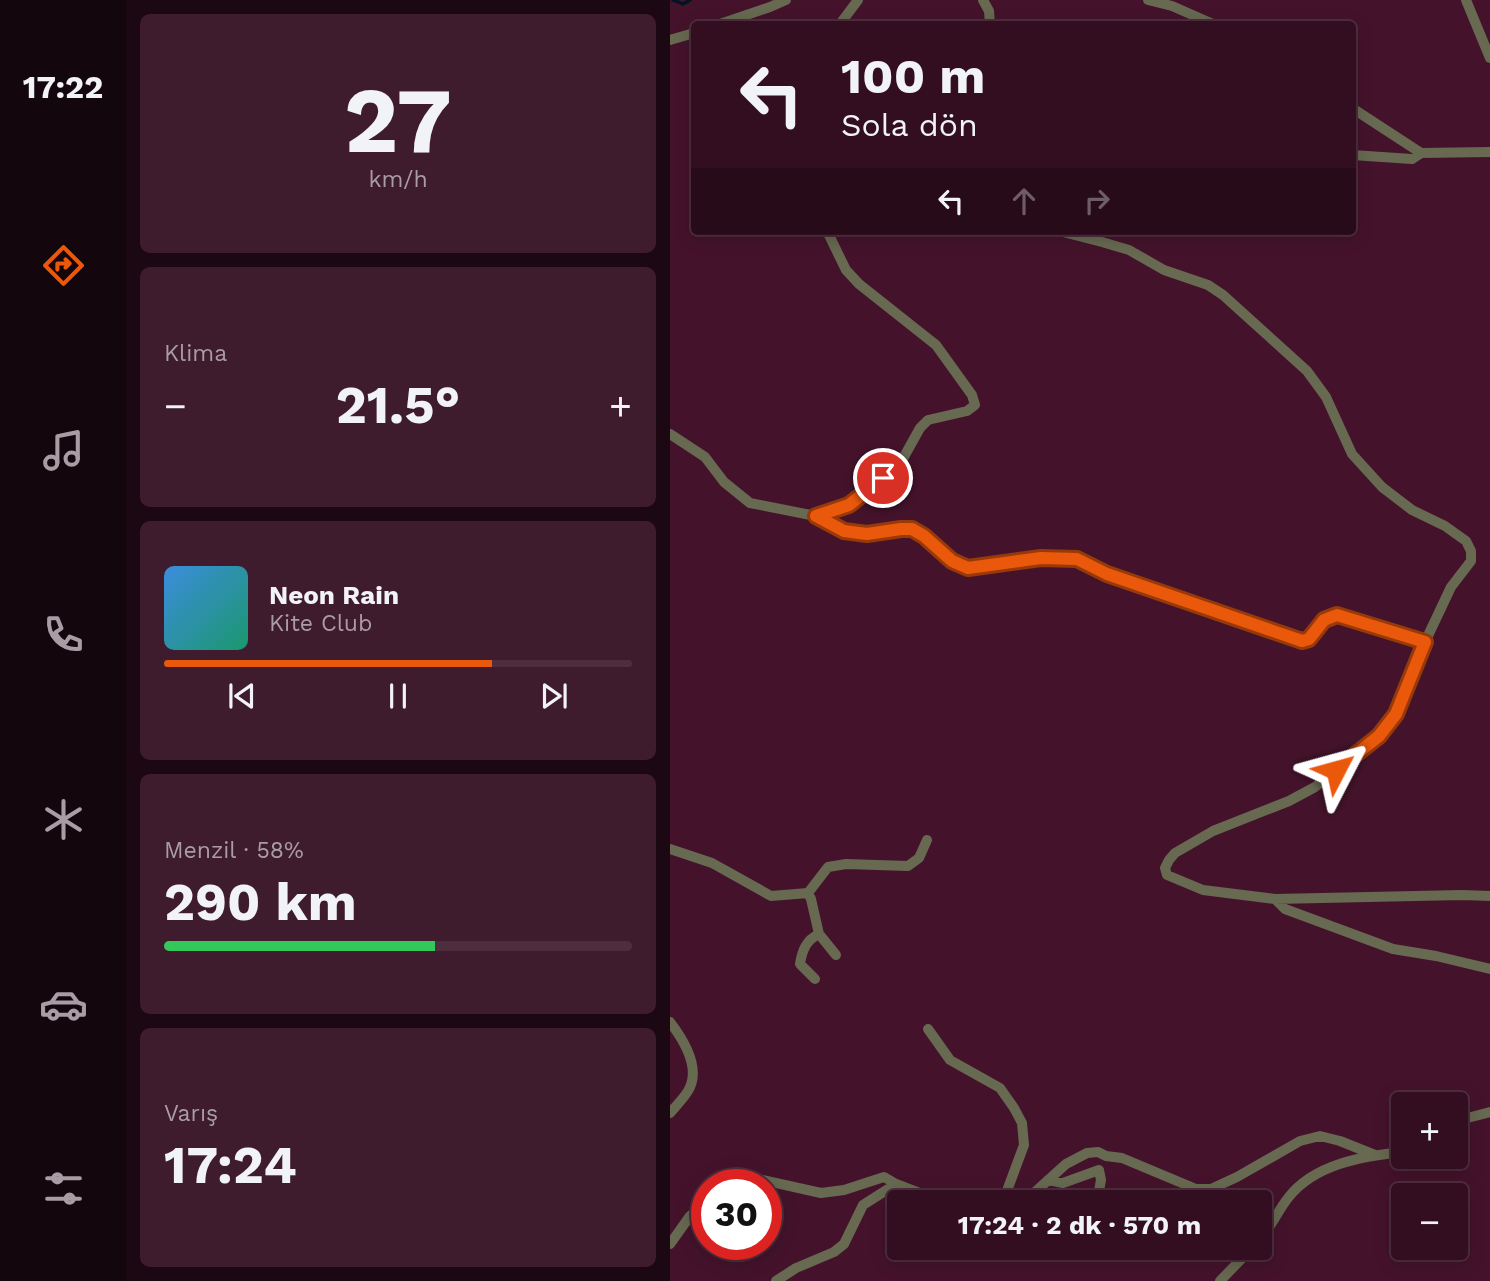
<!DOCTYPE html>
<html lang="tr">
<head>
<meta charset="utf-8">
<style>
  body { margin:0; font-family:"Work Sans",sans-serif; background:#3e1c2d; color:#f1f3f6; height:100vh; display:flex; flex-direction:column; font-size:26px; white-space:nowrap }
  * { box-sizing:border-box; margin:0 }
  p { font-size:23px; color:#a99ca5 }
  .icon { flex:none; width:38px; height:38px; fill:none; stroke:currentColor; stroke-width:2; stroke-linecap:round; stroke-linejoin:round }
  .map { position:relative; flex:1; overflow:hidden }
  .panel { display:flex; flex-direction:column; gap:14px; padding:14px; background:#1c0812; width:544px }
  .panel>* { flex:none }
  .guide { position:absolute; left:21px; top:21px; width:665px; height:214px; border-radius:7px; box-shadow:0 4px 18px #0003,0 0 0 2px #4e2e3e; background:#330e20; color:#f1f3f6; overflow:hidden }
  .tools { position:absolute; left:721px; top:1092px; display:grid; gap:14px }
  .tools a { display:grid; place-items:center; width:77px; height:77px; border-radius:7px; background:#330e20; box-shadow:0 4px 18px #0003,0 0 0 2px #4e2e3e; font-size:35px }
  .speed { position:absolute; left:21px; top:1169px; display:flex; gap:14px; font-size:35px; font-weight:700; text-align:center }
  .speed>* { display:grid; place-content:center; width:91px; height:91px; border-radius:50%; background:#330e20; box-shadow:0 4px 18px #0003,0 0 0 2px #4e2e3e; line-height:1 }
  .speed .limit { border:10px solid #d22; background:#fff; color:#111 }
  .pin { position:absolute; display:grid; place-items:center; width:60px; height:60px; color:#fff; margin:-30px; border:4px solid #fff; border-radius:50%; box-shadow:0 2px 7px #0007 }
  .me { position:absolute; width:77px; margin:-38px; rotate:51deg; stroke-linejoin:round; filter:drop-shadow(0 0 5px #0008) }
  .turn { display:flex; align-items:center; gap:24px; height:147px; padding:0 35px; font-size:32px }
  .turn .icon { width:91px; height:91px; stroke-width:2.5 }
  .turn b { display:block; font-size:49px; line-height:60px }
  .lanes { display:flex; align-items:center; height:66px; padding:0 35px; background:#0003; justify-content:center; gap:35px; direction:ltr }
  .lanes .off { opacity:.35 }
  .big { font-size:52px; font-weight:700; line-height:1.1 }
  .panel .widget { flex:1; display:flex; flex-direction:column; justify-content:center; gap:10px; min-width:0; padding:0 24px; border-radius:10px; background:#3e1c2d }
  .panel .dial { align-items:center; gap:0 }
  .dial b { font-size:91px; line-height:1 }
  .song { display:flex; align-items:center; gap:21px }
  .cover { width:84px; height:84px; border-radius:10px; background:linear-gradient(135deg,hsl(210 70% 55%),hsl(160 70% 35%)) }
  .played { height:7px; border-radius:4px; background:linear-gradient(90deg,#ea580c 70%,#4e2e3e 70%) }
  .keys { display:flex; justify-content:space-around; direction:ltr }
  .heat { display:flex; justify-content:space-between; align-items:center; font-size:38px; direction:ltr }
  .charge { height:10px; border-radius:5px; background:linear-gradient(90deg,#34c759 58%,#4e2e3e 0) }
  .trip { position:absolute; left:217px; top:1190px; width:385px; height:70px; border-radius:7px; background:#330e20; box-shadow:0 4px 18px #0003,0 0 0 2px #4e2e3e; font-weight:700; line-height:70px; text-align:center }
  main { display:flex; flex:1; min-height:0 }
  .tab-bar { display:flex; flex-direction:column; width:126px; justify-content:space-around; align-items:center; background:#14060d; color:#a99ca5 }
  .tab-bar .icon { width:49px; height:49px }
  .tab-bar .on { color:#ea580c }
  .tab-bar b { font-size:32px; color:#f1f3f6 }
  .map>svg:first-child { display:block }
</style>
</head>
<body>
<main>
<nav class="tab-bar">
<b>17:22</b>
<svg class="icon on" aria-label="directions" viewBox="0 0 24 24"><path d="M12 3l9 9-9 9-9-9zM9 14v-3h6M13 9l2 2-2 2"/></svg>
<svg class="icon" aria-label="music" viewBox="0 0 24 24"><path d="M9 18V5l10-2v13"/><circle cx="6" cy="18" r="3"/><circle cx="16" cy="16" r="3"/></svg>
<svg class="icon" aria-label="phone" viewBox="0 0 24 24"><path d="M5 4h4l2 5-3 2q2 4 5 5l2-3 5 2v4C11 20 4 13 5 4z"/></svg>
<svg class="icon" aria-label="climate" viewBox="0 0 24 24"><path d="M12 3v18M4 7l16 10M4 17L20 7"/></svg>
<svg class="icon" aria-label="car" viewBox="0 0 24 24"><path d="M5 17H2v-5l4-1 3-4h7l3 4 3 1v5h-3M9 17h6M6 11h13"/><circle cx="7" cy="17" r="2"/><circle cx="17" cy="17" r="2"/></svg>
<svg class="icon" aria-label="filters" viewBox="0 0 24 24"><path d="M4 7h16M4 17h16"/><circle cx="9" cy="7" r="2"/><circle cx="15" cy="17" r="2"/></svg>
</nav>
<section class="panel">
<div class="widget dial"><b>27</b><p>km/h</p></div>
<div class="widget"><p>Klima</p>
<div class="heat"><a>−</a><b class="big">21.5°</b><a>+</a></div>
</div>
<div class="widget">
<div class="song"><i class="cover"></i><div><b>Neon Rain</b><p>Kite Club</p></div></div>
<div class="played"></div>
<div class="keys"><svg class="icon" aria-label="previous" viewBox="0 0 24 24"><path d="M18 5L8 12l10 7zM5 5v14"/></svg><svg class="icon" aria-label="pause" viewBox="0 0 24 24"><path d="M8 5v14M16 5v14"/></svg><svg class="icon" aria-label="next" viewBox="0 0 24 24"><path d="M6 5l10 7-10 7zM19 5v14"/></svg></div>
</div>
<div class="widget"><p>Menzil · 58%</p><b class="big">290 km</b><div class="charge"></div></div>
<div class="widget"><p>Varış</p><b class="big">17:24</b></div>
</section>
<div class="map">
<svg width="820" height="1281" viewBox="0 0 820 1281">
  <rect width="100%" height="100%" fill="#44132b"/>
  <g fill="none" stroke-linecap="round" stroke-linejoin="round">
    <path stroke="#001523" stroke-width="3.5" d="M 3,0 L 13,4 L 20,0"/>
    <path stroke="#676951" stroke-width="10" d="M 313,0 L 319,11 L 320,24
      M 478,0 L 502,6 L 543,24
      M 796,0 L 820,58
      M 50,24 L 100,7 L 116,0
      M 170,24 L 188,0
      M 0,40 L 24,33
      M 682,108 L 751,153
      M 682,155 L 742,159 L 751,153 L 820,152
      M 389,231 L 432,242 L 459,250 L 494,270 L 538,285 L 553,295 L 637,371 L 656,397 L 682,454 L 712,487 L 742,510 L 775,526 L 796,541 L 801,551 L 801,561 L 781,587 L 755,642 L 726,714 L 709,736 L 645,787 L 619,801 L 543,831 L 505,853 L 499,860 L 495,868 L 497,875 L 533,890 L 605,899 L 792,895 L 820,896
      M 0,434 L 35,457 L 54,482 L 80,503 L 146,516 L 174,531 L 197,534 L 231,529 L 242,529 L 254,536 L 282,561 L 298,568 L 371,558 L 407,559 L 437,574 L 631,641 L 639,639 L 654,620 L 667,615 L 755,642
      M 146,516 L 179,505 L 230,464 L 250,428 L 258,420 L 297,411 L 305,405 L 302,395 L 266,345 L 189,284 L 176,270 L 157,231
      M 0,849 L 42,863 L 101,896 L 138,893 L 158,867 L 176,864 L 238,866 L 249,858 L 257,840
      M 138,893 L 141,899 L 149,934 L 166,955
      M 605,899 L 615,909 L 723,949 L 766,956 L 820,969
      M 145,979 L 130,964 C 132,951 136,940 149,934
      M 0,1022 C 13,1039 32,1068 18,1091 C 13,1099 6,1106 0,1113
      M 258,1029 L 280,1060 L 330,1088 L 344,1108 L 352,1123 L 354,1145 L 338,1188 L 338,1202
      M 786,1121 L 820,1112
      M 378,1180 L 393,1183 L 429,1170 L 431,1180 L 427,1202
      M 62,1185 L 76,1179 L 92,1180 L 151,1193 L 174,1190 L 214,1177 L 226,1184 L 273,1202
      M 354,1202 L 396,1164 L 417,1153 L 428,1152 L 436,1156 L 452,1158 L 526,1189 L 541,1189 L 567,1177 L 630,1141 L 650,1136 L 670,1141 L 705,1155
      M 590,1239 C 602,1226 607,1212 618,1198 C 644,1164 693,1156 733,1152
      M 0,1244 L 20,1216 L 37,1202
      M 106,1281 L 126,1268 L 164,1252 L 174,1244 L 193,1205 L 226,1184
      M 550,1281 L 582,1248"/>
  </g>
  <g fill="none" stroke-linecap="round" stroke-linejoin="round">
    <defs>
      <path id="route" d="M 213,478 L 179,505 L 146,516 L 174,531 L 197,534 L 231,529 L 242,529 L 254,536 L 282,561 L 298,568 L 371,558 L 407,559 L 437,574 L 632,641 L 639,639 L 654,620 L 667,615 L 755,642 L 726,714 L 709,736 L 666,770"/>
    </defs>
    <use href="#route" stroke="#983908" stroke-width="18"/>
    <use href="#route" stroke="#ea580c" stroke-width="12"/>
  </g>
</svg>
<div class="tools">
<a>+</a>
<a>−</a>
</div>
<div class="speed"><div class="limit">30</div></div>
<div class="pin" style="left:213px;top:478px;background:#d93025"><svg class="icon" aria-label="arrive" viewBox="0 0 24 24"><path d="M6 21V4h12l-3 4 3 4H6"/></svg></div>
<svg class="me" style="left:666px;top:770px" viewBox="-20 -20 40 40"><path d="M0-17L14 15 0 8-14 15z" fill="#ea580c" stroke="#fff" stroke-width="4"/></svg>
<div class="trip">17:24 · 2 dk · 570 m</div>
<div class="guide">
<div class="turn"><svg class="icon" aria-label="left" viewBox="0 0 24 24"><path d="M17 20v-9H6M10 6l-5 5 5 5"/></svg><div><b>100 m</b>Sola dön</div></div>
<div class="lanes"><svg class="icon" aria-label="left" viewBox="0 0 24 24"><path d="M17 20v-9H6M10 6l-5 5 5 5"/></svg><svg class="icon off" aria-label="ahead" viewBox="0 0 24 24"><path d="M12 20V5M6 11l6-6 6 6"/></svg><svg class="icon off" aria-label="right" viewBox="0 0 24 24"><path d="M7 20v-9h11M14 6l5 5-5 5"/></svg></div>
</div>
</div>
</main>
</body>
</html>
